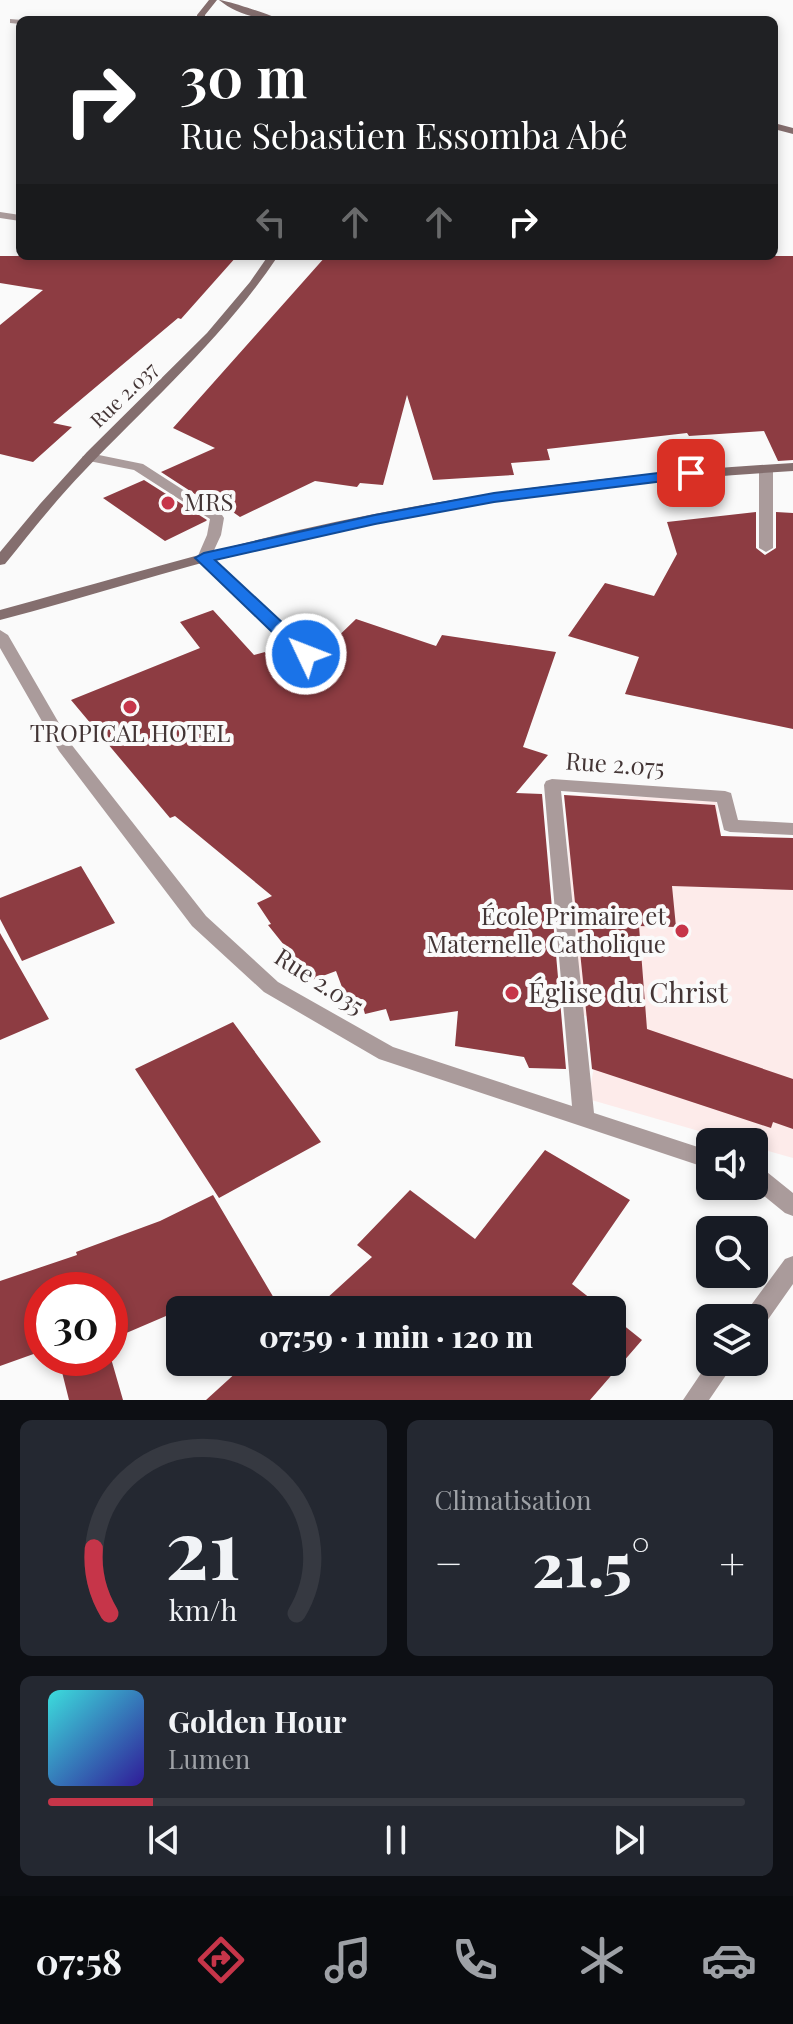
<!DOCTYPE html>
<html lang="fr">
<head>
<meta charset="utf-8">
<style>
  body { margin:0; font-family:"Playfair Display",serif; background:#242831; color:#f1f3f6; height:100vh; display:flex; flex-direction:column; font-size:30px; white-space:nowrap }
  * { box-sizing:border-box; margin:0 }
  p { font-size:26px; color:#9ea1a6 }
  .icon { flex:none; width:44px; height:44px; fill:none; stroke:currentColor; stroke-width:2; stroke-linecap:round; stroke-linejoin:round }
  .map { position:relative; height:1400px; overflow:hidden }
  .details { display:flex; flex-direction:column; gap:20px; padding:20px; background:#0d0f14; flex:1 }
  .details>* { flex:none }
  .banner { position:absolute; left:16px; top:16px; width:762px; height:244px; border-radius:12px; box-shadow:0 4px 12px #0003; background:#202124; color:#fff; overflow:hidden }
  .tools { position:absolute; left:696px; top:1128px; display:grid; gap:16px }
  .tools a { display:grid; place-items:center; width:72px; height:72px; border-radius:12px; background:#171b24; box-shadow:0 4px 12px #0003; font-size:40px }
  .speed { position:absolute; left:24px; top:1272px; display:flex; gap:16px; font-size:40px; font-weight:700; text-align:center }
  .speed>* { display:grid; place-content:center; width:104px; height:104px; border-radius:50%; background:#171b24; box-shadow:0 4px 12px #0003; line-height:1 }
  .speed .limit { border:12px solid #d22; background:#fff; color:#111 }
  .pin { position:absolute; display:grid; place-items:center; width:68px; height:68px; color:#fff; margin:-34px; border-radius:16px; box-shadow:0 4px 12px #0006 }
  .me { position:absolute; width:88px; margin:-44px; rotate:313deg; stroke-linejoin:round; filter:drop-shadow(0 0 6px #0008) }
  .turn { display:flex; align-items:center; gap:28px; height:168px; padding:0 32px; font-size:36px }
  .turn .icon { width:104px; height:104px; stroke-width:2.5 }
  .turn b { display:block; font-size:56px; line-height:68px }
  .lanes { display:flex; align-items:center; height:76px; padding:0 32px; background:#0003; justify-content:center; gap:40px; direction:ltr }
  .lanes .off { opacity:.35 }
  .big { font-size:60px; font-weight:800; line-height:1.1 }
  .details .widget { flex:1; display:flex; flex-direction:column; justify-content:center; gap:12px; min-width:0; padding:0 28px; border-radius:12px; background:#242831 }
  .details .dial { align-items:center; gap:0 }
  .dial svg { height:208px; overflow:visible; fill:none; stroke:#363941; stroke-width:7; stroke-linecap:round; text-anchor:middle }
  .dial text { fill:#f1f3f6; stroke:none }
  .song { display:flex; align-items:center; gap:24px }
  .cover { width:96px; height:96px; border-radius:12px; background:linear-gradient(135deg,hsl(180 70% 55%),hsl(250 70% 35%)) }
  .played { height:8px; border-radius:4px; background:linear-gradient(90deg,#c63549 15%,#363941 15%) }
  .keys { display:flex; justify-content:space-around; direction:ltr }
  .heat { display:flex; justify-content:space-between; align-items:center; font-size:44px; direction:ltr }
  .details .tiles { flex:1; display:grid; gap:20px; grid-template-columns:1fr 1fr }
  .widget:last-child { grid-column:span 2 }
  .trip { position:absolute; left:166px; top:1296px; width:460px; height:80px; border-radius:12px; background:#171b24; box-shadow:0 4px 12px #0003; font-weight:800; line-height:80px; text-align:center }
  .menu { display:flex; height:128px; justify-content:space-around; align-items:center; background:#090b0e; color:#9ea1a6 }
  .menu .icon { width:56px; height:56px }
  .menu .selected { color:#c63549 }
  .menu b { font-size:36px; color:#f1f3f6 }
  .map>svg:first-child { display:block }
</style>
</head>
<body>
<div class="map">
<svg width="793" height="1400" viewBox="0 0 793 1400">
  <rect width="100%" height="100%" fill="#fafafa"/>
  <path fill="#fdebea" d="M 566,795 L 716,799 L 721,836 L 793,838 L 793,1158 L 754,1147 L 754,1142 L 737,1142 L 588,1099 L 603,1019 L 575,1014 Z"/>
  <path fill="#8d3c42" d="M 0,256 L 237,256 L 181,319 L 178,318 L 53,423 L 72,427 L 33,462 L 0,454 L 0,325 L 43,290 L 0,283 Z
    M 326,256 L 793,256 L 793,460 L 778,461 L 764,431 L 689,436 L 687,433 L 547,449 L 550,460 L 511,463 L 514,475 L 433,480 L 407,395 L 383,485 L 360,483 L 357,487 L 315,481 L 240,517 L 230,510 L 224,513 L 161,472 L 215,448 L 173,428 Z
    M 144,480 L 207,520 L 206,521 L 165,541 L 103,498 Z
    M 756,512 L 756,548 L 765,555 L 776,548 L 776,512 L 793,513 L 793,729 L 625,694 L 639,657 L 568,636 L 605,583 L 654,596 L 677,554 L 667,522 Z
    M 213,610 L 254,655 L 265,652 L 286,687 L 356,619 L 436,646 L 442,635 L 556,652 L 523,747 L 548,755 L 516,793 L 542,794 L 566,1069 L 529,1068 L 524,1057 L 455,1046 L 458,1011 L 390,1021 L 386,1009 L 365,1014 L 362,1004 L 349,1006 L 336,971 L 312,980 L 268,925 L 271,924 L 257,903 L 272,896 L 175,816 L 170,818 L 71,700 L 200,648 L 180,622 Z
    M 564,795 L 715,805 L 721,836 L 793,838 L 793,890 L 672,886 L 676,927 L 639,926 L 647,1029 L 793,1079 L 793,1129 L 773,1122 L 771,1128 L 592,1069 Z
    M 81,866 L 115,923 L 22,961 L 0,919 L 0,898 Z
    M 0,933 L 49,1019 L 0,1040 Z
    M 233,1022 L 321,1142 L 219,1198 L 135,1069 Z
    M 545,1150 L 630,1200 L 572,1284 L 605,1310 L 314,1310 L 372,1257 L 357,1245 L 410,1190 L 475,1239 Z
    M 213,1195 L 281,1310 L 180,1310 L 110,1340 L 110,1290 L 42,1290 L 42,1351 L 0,1366 L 0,1281 L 77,1255 L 76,1252 L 160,1221 Z
    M 612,1316 L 642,1340 L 590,1400 L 206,1400 L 239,1370 L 231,1362 L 612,1362 Z
    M 110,1355 L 123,1400 L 69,1400 L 62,1372 L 99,1358 L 110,1358 Z"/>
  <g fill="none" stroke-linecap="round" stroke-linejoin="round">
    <path fill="#aa9b9b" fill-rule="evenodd" d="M 89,453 L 143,464 L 222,515 L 224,518 L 221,535 L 209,561 L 204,562 L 197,558 L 207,535 L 210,519 L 134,470 L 84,460 L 82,457 Z"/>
    <path fill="#aa9b9b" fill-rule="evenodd" d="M 10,19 L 22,20 L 20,24 L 10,23 Z
      M 0,212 L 20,215 L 20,221 L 0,218 Z
      M 766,465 L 773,469 L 773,548 L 766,552 L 759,548 L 759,469 Z
      M 204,554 L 209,555 L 311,651 L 314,654 L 311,657 L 301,657 L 199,561 L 197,558 L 199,555 Z
      M 0,630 L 8,635 L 71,744 L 206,916 L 278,982 L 393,1047 L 572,1106 L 544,785 L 546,781 L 552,779 L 725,791 L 731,793 L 738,820 L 793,823 L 793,835 L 730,832 L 724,830 L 717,802 L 561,791 L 594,1113 L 710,1151 L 710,1169 L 379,1059 L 264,992 L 192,926 L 59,751 L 0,648 Z
      M 754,1166 L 762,1168 L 793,1193 L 793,1216 L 785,1213 L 752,1186 L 754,1186 Z
      M 793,1256 L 793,1284 L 762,1328 L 754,1331 L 754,1318 L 743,1318 L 746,1312 L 785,1259 Z
      M 710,1360 L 735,1362 L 709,1400 L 683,1400 Z"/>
    <path fill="#846e6e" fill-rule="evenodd" d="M 209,0 L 217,0 L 205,15 L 205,20 L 197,20 L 197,15 Z
      M 219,0 C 226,0 274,16 281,20 C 259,20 236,14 219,0 Z
      M 774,123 L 793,128 L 793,134 L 774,129 Z
      M 268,256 L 278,256 C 224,337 152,400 85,470 C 56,500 31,532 5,564 L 0,565 L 0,552 L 40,504 L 87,452 L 207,333 L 250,282 Z
      M 793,463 L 793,471 C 614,482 438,505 264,547 C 175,568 88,597 0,620 L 0,610 C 111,580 222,546 335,522 C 486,490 639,472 793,463 Z"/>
  </g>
  <path fill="#1a73e8" stroke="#114b97" stroke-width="2" d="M 691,469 L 696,470 L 696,477 L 494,502 L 375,524 L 215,560 L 312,650 L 314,654 L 306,659 L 299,658 L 195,558 L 204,553 L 375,515 L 494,493 Z"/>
  <g fill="#c63549" stroke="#fafafa" stroke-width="3">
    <circle cx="168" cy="503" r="8"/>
    <circle cx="130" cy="707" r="8"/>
    <circle cx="682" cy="931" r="8"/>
    <circle cx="512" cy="993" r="8"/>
  </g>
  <g text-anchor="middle" stroke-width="8" stroke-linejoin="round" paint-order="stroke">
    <g font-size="20" fill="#433535" stroke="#fafafa">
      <text transform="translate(124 395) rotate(-44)" y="7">Rue 2.037</text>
    </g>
    <g font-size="24" fill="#433535" stroke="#fafafa" text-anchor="start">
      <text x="184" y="511">MRS</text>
      <text x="130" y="742" text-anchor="middle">TROPICAL HOTEL</text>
      <text x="666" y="925" text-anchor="end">École Primaire et<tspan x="666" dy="28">Maternelle Catholique</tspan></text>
    </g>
    <g font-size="24" fill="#433535" stroke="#fafafa">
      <text transform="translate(615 765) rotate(4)" y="8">Rue 2.075</text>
      <text transform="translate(319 982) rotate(33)" y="8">Rue 2.035</text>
    </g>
    <g font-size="28" fill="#433535" stroke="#fafafa" text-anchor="start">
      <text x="528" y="1003">Église du Christ</text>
    </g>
  </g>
</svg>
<div class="tools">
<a><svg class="icon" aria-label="sound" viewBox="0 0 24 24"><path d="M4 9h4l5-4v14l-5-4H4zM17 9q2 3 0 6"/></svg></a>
<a><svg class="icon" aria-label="search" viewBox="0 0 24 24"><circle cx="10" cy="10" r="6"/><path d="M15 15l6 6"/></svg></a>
<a><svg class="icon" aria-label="layers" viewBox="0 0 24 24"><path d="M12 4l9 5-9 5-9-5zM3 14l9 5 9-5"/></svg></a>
</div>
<div class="speed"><div class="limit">30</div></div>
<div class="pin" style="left:691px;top:473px;background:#d93025"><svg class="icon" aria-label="arrive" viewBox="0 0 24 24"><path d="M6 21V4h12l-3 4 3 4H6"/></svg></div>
<svg class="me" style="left:306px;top:654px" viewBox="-20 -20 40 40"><circle r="17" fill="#1a73e8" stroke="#fff" stroke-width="3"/><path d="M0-11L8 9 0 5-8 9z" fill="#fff"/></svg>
<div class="trip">07:59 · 1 min · 120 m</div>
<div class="banner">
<div class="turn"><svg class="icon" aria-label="right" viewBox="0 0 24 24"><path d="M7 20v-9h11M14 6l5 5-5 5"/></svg><div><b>30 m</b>Rue Sebastien Essomba Abé</div></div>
<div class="lanes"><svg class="icon off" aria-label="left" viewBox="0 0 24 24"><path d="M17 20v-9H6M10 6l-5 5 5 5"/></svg><svg class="icon off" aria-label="ahead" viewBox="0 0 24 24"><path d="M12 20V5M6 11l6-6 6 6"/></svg><svg class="icon off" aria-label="ahead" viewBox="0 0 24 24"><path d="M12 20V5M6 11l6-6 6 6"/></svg><svg class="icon" aria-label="right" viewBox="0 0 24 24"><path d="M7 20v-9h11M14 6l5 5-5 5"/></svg></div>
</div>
</div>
<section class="details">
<div class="tiles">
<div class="widget dial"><svg viewBox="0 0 100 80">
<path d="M14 69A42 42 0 1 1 86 69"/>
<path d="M14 69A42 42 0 0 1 8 44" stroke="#c63549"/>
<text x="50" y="56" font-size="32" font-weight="700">21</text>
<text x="50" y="72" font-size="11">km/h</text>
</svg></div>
<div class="widget"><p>Climatisation</p>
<div class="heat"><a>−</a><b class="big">21.5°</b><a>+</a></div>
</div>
<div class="widget">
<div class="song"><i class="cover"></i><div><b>Golden Hour</b><p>Lumen</p></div></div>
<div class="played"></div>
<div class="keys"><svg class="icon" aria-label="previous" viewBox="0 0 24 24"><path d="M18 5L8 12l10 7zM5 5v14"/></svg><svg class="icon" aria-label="pause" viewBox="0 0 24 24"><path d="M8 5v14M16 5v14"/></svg><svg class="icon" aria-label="next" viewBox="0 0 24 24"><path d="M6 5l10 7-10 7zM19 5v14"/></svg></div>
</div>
</div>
</section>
<nav class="menu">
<b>07:58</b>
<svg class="icon selected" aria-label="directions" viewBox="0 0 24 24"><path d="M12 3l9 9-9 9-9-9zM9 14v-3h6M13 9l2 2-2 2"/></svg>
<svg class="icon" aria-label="music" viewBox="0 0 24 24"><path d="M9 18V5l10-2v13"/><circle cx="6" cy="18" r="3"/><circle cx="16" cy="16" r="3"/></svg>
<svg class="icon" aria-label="phone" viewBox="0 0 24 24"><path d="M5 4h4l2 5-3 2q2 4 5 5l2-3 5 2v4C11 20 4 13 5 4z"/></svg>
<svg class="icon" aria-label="climate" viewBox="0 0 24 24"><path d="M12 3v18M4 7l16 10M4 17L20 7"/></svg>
<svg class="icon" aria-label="car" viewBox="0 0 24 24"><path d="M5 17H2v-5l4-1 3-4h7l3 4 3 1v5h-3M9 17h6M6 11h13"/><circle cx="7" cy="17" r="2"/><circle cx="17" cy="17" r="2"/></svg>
</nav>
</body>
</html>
